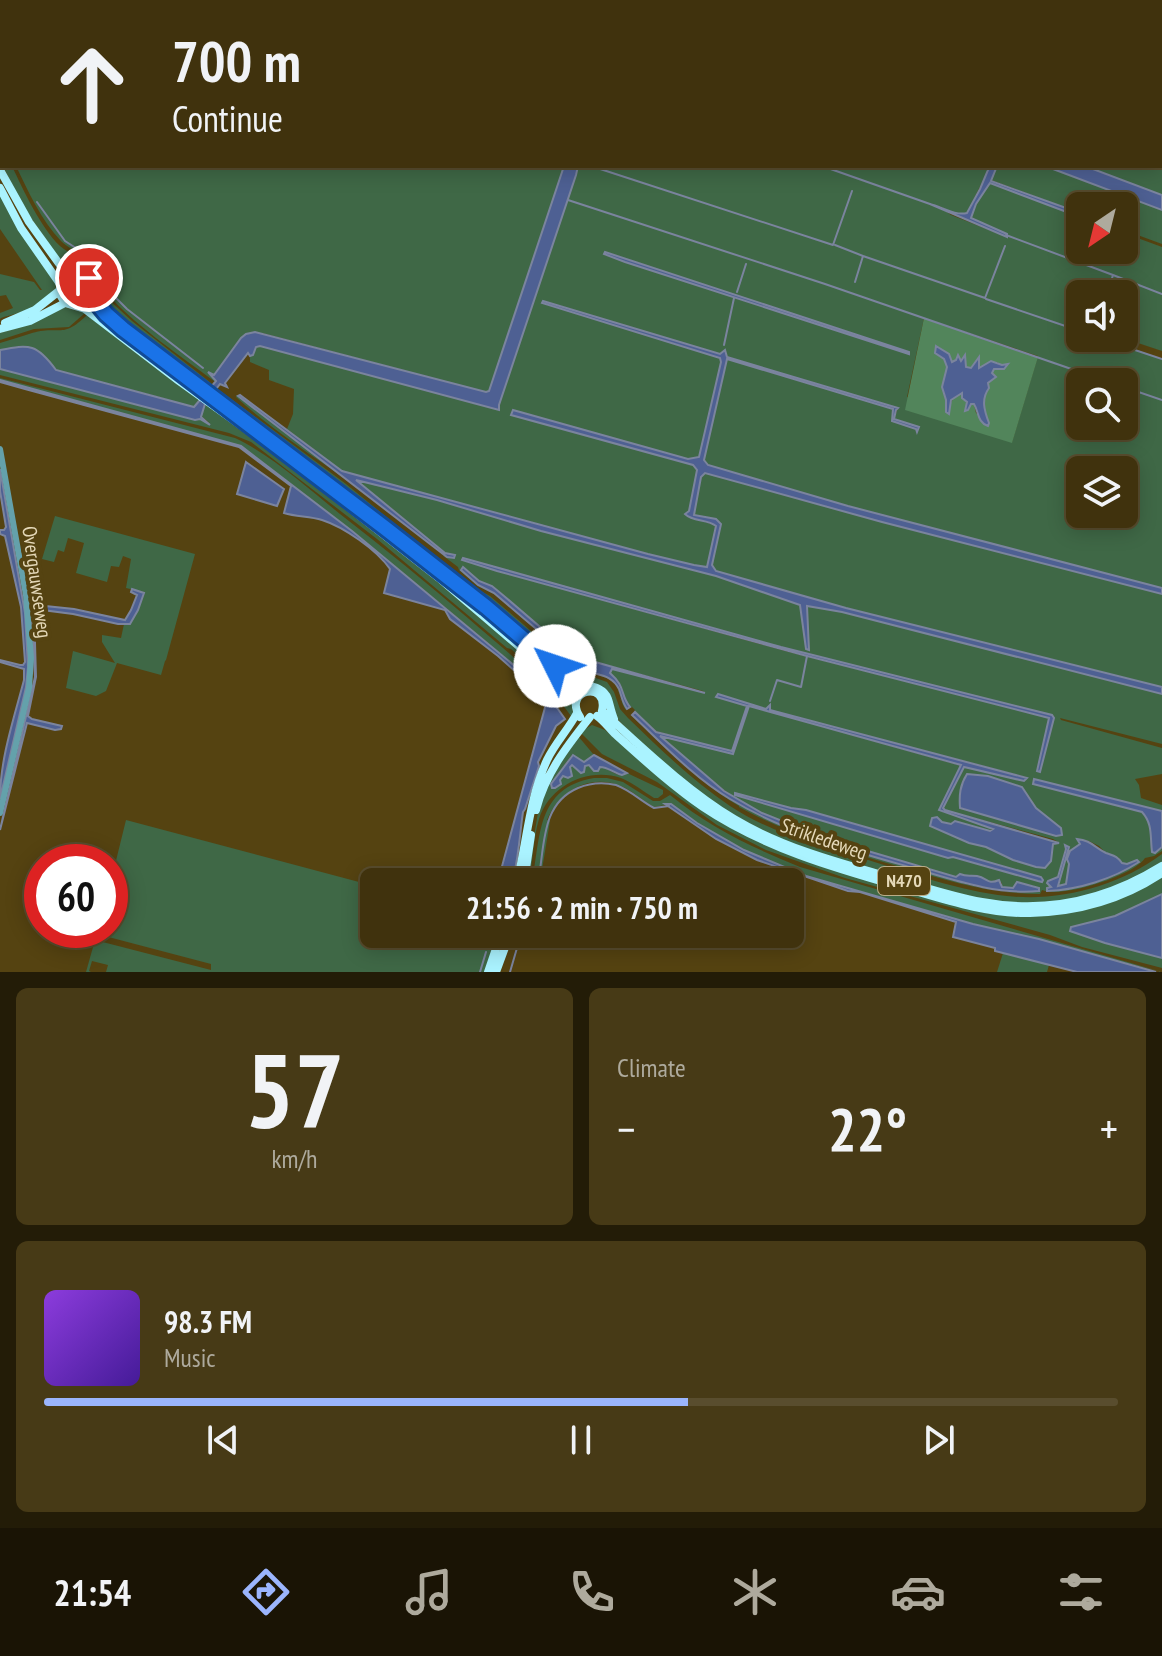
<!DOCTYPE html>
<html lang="en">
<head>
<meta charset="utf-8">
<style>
  body { margin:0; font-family:"PT Sans Narrow",sans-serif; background:#473a16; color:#f1f3f6; height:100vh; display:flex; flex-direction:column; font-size:30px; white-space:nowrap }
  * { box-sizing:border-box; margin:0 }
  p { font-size:26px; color:#aeaa9d }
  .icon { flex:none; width:44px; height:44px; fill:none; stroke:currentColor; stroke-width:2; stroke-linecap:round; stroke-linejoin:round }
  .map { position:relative; height:972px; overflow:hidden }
  .sheet { display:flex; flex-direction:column; gap:16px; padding:16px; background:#231c07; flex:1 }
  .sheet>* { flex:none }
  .banner { position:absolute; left:0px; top:0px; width:1162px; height:168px; box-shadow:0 4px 20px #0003,0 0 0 2px #594d2e; background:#40320d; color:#f1f3f6; overflow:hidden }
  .needle { width:52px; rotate:215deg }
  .tools { position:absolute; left:1066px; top:192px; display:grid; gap:16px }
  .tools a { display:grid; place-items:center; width:72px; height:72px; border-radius:12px; background:#40320d; box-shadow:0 4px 20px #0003,0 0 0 2px #594d2e; font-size:40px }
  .speed { position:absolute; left:24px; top:844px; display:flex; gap:16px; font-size:40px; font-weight:700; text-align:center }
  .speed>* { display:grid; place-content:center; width:104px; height:104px; border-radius:50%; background:#40320d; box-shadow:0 4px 20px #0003,0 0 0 2px #594d2e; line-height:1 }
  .speed .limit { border:12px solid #d22; background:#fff; color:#111 }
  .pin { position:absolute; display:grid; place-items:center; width:68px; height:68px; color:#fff; margin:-34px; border:4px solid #fff; border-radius:50%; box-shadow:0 2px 8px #0007 }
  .me { position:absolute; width:88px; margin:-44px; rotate:311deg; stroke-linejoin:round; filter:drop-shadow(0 0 6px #0008) }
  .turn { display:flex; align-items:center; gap:28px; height:168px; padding:0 40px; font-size:36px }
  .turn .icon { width:104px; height:104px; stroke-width:2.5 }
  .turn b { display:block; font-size:56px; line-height:68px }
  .big { font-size:60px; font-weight:700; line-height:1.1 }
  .sheet .card { flex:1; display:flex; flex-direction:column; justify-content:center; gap:12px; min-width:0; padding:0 28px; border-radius:12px; background:#473a16 }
  .sheet .dial { align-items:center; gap:0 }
  .dial b { font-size:104px; line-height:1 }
  .song { display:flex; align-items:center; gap:24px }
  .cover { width:96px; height:96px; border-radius:12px; background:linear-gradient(135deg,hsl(270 70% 55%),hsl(260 70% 35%)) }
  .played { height:8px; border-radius:4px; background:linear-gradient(90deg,#9bb5fd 60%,#594d2e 60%) }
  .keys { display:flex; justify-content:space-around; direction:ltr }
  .heat { display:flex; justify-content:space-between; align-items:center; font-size:44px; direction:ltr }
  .sheet .tiles { flex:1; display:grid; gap:16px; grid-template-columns:1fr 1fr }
  .card:last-child { grid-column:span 2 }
  .trip { position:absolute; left:360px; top:868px; width:444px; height:80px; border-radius:12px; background:#40320d; box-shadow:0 4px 20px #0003,0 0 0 2px #594d2e; font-weight:700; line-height:80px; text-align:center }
  .tab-bar { display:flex; height:128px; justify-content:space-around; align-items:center; background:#1a1405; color:#aeaa9d }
  .tab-bar .icon { width:56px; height:56px }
  .tab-bar .active { color:#9bb5fd }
  .tab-bar b { font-size:36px; color:#f1f3f6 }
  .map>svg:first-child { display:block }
</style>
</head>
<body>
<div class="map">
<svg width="1162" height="972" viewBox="0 0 1162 972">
  <rect width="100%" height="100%" fill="#554311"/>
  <path fill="#3f6846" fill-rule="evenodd" d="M 0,0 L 269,0 L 276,2 L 2,2 L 2,138 L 0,134 Z
    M 1160,69 L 1162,70 L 1162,195 L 1085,166 L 1160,166 Z
    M 3,166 L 12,166 C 23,190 41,228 60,246 C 70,255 87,259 96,271 C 102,280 103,290 98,300 L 59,258 L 22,205 Z
    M 16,166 L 564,166 L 489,391 L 486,392 L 262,333 L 241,338 L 214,375 L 208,372 L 216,380 L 214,381 C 182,357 139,328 112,299 C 103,290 104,277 96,266 C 87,255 71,251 61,241 C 41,220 28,191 16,166 Z
    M 578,166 L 983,166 L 988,170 L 967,213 C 958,217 948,210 939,206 L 951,215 L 1007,237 L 1007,234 L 971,218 L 976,204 L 989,183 L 1080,217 L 1080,250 L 1124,250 L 1124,233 L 1162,247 L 1162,351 L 1123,338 L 1124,294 L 1080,294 L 1080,338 L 1104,338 L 1162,359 L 1162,588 L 848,506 L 708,465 L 704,460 L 726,359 L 893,409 L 892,421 L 919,427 L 894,419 L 898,408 L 726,357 L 725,354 L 720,354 L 544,301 L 543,303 L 720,358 L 721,362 L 699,457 L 688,459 L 513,411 L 512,415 L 693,465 L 697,470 L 689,511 L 685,514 L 716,526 L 707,567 L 694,565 L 648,554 L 342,471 L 287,429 L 293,414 L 294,389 L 269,380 L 269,370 L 250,362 L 250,356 L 253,355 L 256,347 L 260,346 L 499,410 L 499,405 ZM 606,252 L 908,352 L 909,353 L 735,298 L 605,255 ZM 924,318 L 1038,356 L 1012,442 L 907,397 ZM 1080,382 L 1124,382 L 1124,426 L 1080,426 ZM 1080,470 L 1124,470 L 1124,514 L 1080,514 Z
    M 997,166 L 1045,166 L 1162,210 L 1162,244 L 1124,230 L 1124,206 L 1080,206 L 1080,213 L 991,180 Z
    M 0,195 L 57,282 C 53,306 20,312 1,318 L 0,319 L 0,313 L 13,308 L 6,295 L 0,296 L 0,274 L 34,282 L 40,290 L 42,290 L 0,229 Z
    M 104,298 L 108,299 L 132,321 L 206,379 L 212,384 L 207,391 L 109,312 Z
    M 64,307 L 85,313 L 69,327 L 34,329 L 0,340 L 0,333 L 33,323 Z
    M 88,314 L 132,350 L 201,401 L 192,407 L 159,397 L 56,370 L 45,356 L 0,350 L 0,343 C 11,340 22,336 32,333 C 61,325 62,340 88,314 Z
    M 0,369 L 200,419 L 210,423 L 201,416 L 205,404 L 274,451 L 289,466 L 381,534 L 501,635 L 568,695 L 572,702 L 573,714 L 571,716 L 542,677 L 511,649 L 507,648 L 377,539 L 251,442 L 229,433 L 0,375 Z
    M 0,378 L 235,438 C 271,455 309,489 340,514 C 384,548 427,583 469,619 C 495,642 524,663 545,691 L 445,607 L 241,446 L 8,383 L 0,380 Z
    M 218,389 L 346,484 L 470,585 L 490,596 L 579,672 L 607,682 L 614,692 L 620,709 L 628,718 C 660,749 693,781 730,806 C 769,832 820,846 865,859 C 911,873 959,891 1007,896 C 1060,902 1119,886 1162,854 L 1162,864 L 1127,884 L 1059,903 L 996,903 L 934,888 L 897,875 L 882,873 C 838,859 790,847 748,825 C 712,805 679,778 650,750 C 637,738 619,725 612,709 L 486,603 L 260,430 L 245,415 L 214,395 Z
    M 237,395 L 372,498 L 442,555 L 454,558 L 455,556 L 445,553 L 355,479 L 437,500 L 541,531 L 716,576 L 801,605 L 807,649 L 809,649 L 806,606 L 842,612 L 1162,694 L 1162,744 L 1060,718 L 1061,720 L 1162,748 L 1162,774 L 1135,779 L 1139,785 L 1141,798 L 1162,805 L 1162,811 L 1035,780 L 1034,784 L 1142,812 C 1153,823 1151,836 1152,850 L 1155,853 L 1162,847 L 1162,851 L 1154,856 L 1145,858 C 1135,875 1061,899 1042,890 L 1040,894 C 988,894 950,881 901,867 C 845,851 790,835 739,807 L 739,806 C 699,782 665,748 632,716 L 635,710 L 632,707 L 626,710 C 621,703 621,698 618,690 C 612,674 595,676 582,669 L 494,594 L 478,586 L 459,570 L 458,567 C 425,543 394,515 361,490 C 320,460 274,432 236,397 ZM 463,558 L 810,655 L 1052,715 L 1040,771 L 1037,770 L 1050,718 L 785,651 L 497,571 ZM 464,568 L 479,581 L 492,586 L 504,596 L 574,656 L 703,691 L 705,693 L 612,669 L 610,673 C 626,687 620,695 629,707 L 621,701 L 619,691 L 612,680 L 603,675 L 583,669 L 494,593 L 478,585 L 461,570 ZM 718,694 L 766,709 L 770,706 L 769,710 L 1026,777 L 1024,780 L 964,766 L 943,808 L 945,810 L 1053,839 L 1058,842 L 1053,844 L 1053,851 L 1036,867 L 1013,860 L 986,847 L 969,843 L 930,826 L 937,817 L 942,822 L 951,824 L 956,821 L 990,831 L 993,828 L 939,810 L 962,766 L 749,706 L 733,748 L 747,706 L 717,697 ZM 635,712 L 656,731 L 729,752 L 733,751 L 732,754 L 660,736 C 689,766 726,795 763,813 C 824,843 891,858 956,877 L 960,874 C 970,878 979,877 988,882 L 998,880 L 1002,883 L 1002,887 L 1014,888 L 1017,882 L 1034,886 L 1040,891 C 998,898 953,880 913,868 C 851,850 787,833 730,799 C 694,777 663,744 633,715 ZM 967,774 L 988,776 L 1029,796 L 1036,808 L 1061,828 L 1062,835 L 1056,836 L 960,808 L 962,782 ZM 735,794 L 791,808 L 806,810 L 1042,878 L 1038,881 L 953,857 L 948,858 ZM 1077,839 L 1089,841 L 1099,846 L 1106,853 L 1119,858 L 1122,863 L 1127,864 L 1137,860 C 1122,879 1075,890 1052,887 L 1053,880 L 1058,877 L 1066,847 L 1068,846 L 1058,886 L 1066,884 L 1069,864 L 1067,859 L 1070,851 L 1080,844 Z
    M 705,473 L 882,522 L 1162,594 L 1162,687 L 846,608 L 716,571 L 712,565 L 720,526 L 716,519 L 694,516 L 701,477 Z
    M 55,516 L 195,554 L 166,660 L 165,661 L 161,675 L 117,663 L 106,691 L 96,696 L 66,688 L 73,651 L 115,663 L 102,642 L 102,635 L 121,638 L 124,624 L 129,624 L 143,592 L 126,588 L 131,559 L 123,556 L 119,567 L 111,566 L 107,582 L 76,573 L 84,543 L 68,538 L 64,552 L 58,550 L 54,562 L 42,559 Z
    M 592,725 L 605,730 L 681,796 L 691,800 L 710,813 L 975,911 L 991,914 L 1034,915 L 1162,875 L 1162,894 L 1115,916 L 1071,927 L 1070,931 L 1105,943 L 1162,958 L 1162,968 L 1082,947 L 1050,935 L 845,878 L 766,850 L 717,825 L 657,782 L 602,754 L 580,732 Z
    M 578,736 L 594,755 L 584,762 L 572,755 L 555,778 L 551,786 L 561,783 L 560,780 L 572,765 L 582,773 L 585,766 L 589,765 L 594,771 L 598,771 L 600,767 C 610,768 617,779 627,773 L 663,790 L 663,794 L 658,798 L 654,798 C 643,791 633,783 621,778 C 588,767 550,785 539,819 C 533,839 533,861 529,882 L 526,882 L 539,807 L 547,783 Z
    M 594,778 L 607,778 L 623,782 L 653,801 L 660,801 L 670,795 C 709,827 753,848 800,867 L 1162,972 L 973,924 L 806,876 L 744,850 L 697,823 L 671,804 L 654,807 C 643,801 633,791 621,786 C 590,773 559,791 547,820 L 550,821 L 540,882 L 532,882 C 541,836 536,788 594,778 Z
    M 126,820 L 374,886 L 374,934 L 479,934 L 479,937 L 491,941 L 489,949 L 493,951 L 486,972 L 106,972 L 108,965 L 92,961 L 89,971 L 91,972 L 86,972 L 95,940 L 211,970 L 211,964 L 97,934 L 98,930 L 110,930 L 110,903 L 119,906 L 125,887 L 114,884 L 110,898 L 110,885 Z
    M 1003,953 L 1046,963 L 1049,965 L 1047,972 L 997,972 Z"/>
  <path fill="#52855b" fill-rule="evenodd" d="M 924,318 L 1038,357 L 1012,443 L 905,410 ZM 939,347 L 942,351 L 950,356 L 951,362 L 955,362 L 957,357 L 961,362 L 964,359 L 966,367 L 971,368 L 978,359 L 979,368 L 982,368 C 990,362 997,358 1004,369 L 996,368 L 992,371 L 995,377 L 988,382 L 989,388 C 980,399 984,410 989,423 L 976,413 L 974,404 L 967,404 L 962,393 L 954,397 L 947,410 L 943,382 L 947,367 L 944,359 L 935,353 Z"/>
  <path fill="#4e6093" stroke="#7b849e" stroke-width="2" d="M 564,166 L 578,166 L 576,175 L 499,405 L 499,410 L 260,346 L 256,347 L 253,355 L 250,356 L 248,353 L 225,383 L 227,387 L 220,384 L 205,404 L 201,417 L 210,425 L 200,419 L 195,420 L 0,369 L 0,350 C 30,344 37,344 56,370 L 194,407 L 216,381 L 208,372 L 214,375 L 241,338 L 246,334 L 255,332 L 486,392 L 489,391 Z
    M 983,166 L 997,166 L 991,181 L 1080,213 L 1080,217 L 990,183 L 976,204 L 971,218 L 1007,234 L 1007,237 L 930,204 C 942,207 955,216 967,213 L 980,189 L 988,170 Z
    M 1045,166 L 1085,166 L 1162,195 L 1162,210 Z
    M 605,252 L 909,352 L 909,354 L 625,262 L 604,254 Z
    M 543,301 L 720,354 L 725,350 L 727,357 L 898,408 L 896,410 L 894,419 L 919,427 L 917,432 L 916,429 L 892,421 L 893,409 L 727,359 L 704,460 L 708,465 L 848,506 L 1162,588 L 1162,594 L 882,522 L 705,473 L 701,477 L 694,515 L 716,519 L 721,524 L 712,565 L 716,571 L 846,608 L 1162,687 L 1162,694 L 842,612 L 807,606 L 809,650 L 806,649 L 800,605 L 716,576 L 541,531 L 437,500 L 356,480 L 445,553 L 455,555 L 454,558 L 447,557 L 238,396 L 240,395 L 342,471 L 648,554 L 694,565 L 707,567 L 716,526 C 707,519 693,522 685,514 L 689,511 L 697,470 L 693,465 L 511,415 L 513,410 L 688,459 L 699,457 L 721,362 L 720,358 L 542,303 Z
    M 936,346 L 949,354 L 952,362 L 956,360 L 958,355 L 961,361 L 965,355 L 966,367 L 971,368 L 979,357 L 979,368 L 991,361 L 1002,365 L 1008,364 L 1004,369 L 994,369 L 992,373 L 996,377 L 988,383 L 989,388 C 981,399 984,410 989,423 L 988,426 C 977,422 979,412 974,404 L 971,404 L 968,410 L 965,411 L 967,402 L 962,398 L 962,393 L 951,400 L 949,414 L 946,412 L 946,400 L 942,387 L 947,367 L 944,359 L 935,353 Z
    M 0,380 L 241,446 L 352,531 L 545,691 L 565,719 L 556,726 L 538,762 L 539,766 L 525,809 L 523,812 C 520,832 519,854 514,874 L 501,870 L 547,700 L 498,656 L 450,619 L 445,610 L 384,593 L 390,569 C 377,550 344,527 322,520 C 309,516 297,517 284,513 L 291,486 L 239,447 L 25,389 L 0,382 Z
    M 246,462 L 284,489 L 277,506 L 237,494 Z
    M 0,469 L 25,613 L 28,667 L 26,687 L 0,799 C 0,759 14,718 24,680 L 24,669 L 0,662 L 0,660 L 20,665 L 23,665 L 25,662 L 21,607 L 5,536 L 0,534 L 0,530 L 4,530 L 6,527 L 0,491 Z
    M 463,558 L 781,647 L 1052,715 L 1054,718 L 1040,772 L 1037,771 L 1049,718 L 807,656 L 497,571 L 462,560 Z
    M 463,567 L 479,581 L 492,586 L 504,596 L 574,656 L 705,693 L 612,669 L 610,673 C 626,687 620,695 630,707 L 627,709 C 622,702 622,697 619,689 C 611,673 596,676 583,669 L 494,593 L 478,585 L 461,570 Z
    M 132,589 L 144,593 L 138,610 L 130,624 L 118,624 L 73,614 L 34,609 L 36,677 L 28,716 L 32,719 L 62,726 L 61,729 L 55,730 L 27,723 L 0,830 L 35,677 L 31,599 L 36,596 L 32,600 L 36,605 L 74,609 L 125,620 L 131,610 L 137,595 L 131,592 Z
    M 718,694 L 766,709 L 770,705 L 770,710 L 1027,778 L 1024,781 L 964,767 L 943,808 L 945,810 L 1059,843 L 1053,844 L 1051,861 L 1045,868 L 1036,867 L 1013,860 L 986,847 L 969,843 L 930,826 L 932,818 L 937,817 L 942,822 L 951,824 L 955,821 L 990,831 L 993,829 L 939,810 L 961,765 L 749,706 L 733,754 L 660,736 L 724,791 L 762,813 L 827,839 L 956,877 L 960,874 C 967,877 970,875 977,876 C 988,878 987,885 999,880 L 1002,887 L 1013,888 L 1017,882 L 1039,888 L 1039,891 C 996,895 954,880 913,868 C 850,850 786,833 730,799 C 693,777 663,744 632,715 L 635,712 L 656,732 L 732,751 L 747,706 L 716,697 Z
    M 573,755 L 584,762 L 594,755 L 627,773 L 622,775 C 614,773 608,767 600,767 L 598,771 L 594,771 L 589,765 L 585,766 L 584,772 L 581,773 L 572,765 L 570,767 L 572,776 L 568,778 L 563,776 L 560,780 L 561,784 L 555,788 L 552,788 L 551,784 Z
    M 967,774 L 988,776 L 1022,787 L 1036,808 L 1061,828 L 1062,835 L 1056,836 L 960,808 C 959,795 960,785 967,774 Z
    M 1034,779 L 1162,811 L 1162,847 L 1155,853 L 1152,852 C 1150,837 1153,824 1142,812 L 1033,784 Z
    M 735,793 L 791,808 L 806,810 L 1041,877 L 1043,880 L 1042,882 L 1038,881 L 953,857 L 948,858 L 735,795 Z
    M 665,804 L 671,804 L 697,823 L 744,850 L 806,876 L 973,924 L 1039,939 L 1156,972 L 1077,972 L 995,951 L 995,948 L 953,937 L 956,922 L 860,892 L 848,891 L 757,860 L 716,839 Z
    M 1077,839 C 1091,840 1095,848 1106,853 C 1114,856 1117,856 1122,863 L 1127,864 L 1137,860 L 1139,862 C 1113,879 1078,890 1047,891 L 1047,888 L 1051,887 L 1047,883 L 1048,881 L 1058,877 L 1066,849 L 1065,845 L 1069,847 L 1058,886 L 1066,884 L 1069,864 L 1067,859 L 1070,851 L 1080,844 Z
    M 1162,894 L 1162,958 L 1105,943 L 1070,931 L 1071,927 L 1115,916 Z"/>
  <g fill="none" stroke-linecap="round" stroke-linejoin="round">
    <path stroke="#7b849e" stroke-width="2" d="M 1160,114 L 1162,114
      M 591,166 L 833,245 L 852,191
      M 822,166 L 930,204
      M 568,200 L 825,284 L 1109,382
      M 37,202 L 65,241 L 96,261 L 104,274 L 110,291 L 115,297 L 127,309 L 203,368
      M 1006,235 L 1113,275
      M 835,245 L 863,256 L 855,282
      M 863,256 L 985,298 L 1005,246
      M 737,292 L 746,264
      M 1107,294 L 1113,275 L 1162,294
      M 986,299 L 1080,331
      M 1099,338 L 1162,359
      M 724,345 L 734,298
      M 1124,387 L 1162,400
      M 770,701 L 777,680 L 801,687 L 807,656
      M 511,882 L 513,872
      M 538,882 C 545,848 540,804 578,788 C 590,783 603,782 616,785 C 630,790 641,801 654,808 L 669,806
      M 521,936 L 522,934
      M 480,972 L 486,952
      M 510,972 L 517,948"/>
    <path stroke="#64a1ab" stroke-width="6" d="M 0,449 L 26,595 L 31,658 L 29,688 L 0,813"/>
    <path stroke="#aaf3ff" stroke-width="8" d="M 0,170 L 29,222 L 68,276
      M 0,188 L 21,228 L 60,284
      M 58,262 C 67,268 80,268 88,276 C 95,285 93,297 100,306
      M 86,296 L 86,285 L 81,278 L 70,275 L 61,282 L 59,293 L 65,303 L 85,309 L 179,381 L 282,455 L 439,578 L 578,697
      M 86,296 L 100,310 L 142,344 L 264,435
      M 5,323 L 35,310 L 59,291
      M 0,329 L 30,321 L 65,303
      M 295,458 L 486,607 L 572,681 L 583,693
      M 573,681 C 585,686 603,685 608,699 C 610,705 611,712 614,719
      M 602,711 C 644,749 686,790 734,819 C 779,846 832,861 882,875 C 915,884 948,896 982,902 C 1046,914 1107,900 1162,866
      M 597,716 C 604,721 608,727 614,733 C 643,759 671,785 703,807 C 764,848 835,868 905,888 C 946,900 988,914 1030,913 C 1077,912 1123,899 1162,873
      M 580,717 C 562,689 609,680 602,711
      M 536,810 C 545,774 567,746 590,717
      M 517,882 C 527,842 529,799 547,760 C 555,743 568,730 577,713
      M 524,882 L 531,835
      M 488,972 L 501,934
      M 496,972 L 510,934"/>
  </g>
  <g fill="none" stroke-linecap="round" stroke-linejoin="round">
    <defs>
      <path id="route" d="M 89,278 L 97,303 L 106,314 L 123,329 L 385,528 L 486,607 L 555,666"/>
    </defs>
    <use href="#route" stroke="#114b97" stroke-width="20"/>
    <use href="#route" stroke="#1a73e8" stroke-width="14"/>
  </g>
  <g text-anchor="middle" stroke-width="8" stroke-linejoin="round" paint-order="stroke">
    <rect fill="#554311" stroke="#baac87" stroke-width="2" x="878" y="867" width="52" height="28" rx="6"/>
    <g font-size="18" font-weight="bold" fill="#e5d9b9">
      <text x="904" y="887">N470</text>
    </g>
    <g font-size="20" fill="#e5d9b9" stroke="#554311">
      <text transform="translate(37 582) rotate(82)" y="7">Overgauwseweg</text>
      <text transform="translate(824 839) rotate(19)" y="7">Strikledeweg</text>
    </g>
  </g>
</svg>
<div class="tools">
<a><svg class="needle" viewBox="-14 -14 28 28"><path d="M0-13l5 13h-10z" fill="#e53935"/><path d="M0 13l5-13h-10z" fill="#aeaa9d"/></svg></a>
<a><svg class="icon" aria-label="sound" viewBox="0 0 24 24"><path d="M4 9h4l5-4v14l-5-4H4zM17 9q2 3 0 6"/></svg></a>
<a><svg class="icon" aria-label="search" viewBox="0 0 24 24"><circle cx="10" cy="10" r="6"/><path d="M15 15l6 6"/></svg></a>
<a><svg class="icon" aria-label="layers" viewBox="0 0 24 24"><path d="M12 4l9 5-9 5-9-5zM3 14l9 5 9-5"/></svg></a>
</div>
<div class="speed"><div class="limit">60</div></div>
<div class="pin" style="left:89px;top:278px;background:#d93025"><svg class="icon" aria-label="arrive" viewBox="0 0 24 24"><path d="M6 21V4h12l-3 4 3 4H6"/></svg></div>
<svg class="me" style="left:555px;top:666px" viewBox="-20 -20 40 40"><circle r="19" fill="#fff"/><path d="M0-13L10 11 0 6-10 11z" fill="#1a73e8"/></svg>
<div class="trip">21:56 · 2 min · 750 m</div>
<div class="banner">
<div class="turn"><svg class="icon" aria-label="ahead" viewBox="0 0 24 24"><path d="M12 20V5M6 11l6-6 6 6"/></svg><div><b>700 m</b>Continue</div></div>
</div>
</div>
<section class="sheet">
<div class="tiles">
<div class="card dial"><b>57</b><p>km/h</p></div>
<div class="card"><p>Climate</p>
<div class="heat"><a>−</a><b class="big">22°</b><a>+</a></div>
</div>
<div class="card">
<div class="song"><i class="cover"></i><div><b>98.3 FM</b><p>Music</p></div></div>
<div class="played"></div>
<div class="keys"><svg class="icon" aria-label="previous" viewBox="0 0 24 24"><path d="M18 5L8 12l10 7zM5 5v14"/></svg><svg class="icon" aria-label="pause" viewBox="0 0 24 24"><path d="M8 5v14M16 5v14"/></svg><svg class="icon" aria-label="next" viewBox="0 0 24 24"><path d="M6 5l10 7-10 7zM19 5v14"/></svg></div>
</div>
</div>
</section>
<nav class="tab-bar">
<b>21:54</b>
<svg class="icon active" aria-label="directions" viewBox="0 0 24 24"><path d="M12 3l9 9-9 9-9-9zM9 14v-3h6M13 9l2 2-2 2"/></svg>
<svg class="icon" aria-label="music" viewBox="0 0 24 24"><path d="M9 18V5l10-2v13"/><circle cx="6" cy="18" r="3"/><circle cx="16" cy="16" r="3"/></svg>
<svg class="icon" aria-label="phone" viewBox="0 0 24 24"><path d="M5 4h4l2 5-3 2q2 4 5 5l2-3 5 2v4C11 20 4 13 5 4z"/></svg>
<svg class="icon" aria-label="climate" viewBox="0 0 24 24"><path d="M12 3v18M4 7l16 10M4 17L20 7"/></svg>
<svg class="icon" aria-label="car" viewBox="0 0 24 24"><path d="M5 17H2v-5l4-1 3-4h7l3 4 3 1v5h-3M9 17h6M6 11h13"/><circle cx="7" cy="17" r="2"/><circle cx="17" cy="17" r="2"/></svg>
<svg class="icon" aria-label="filters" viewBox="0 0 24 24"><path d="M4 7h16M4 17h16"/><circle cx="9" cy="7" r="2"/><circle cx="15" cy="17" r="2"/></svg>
</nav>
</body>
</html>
